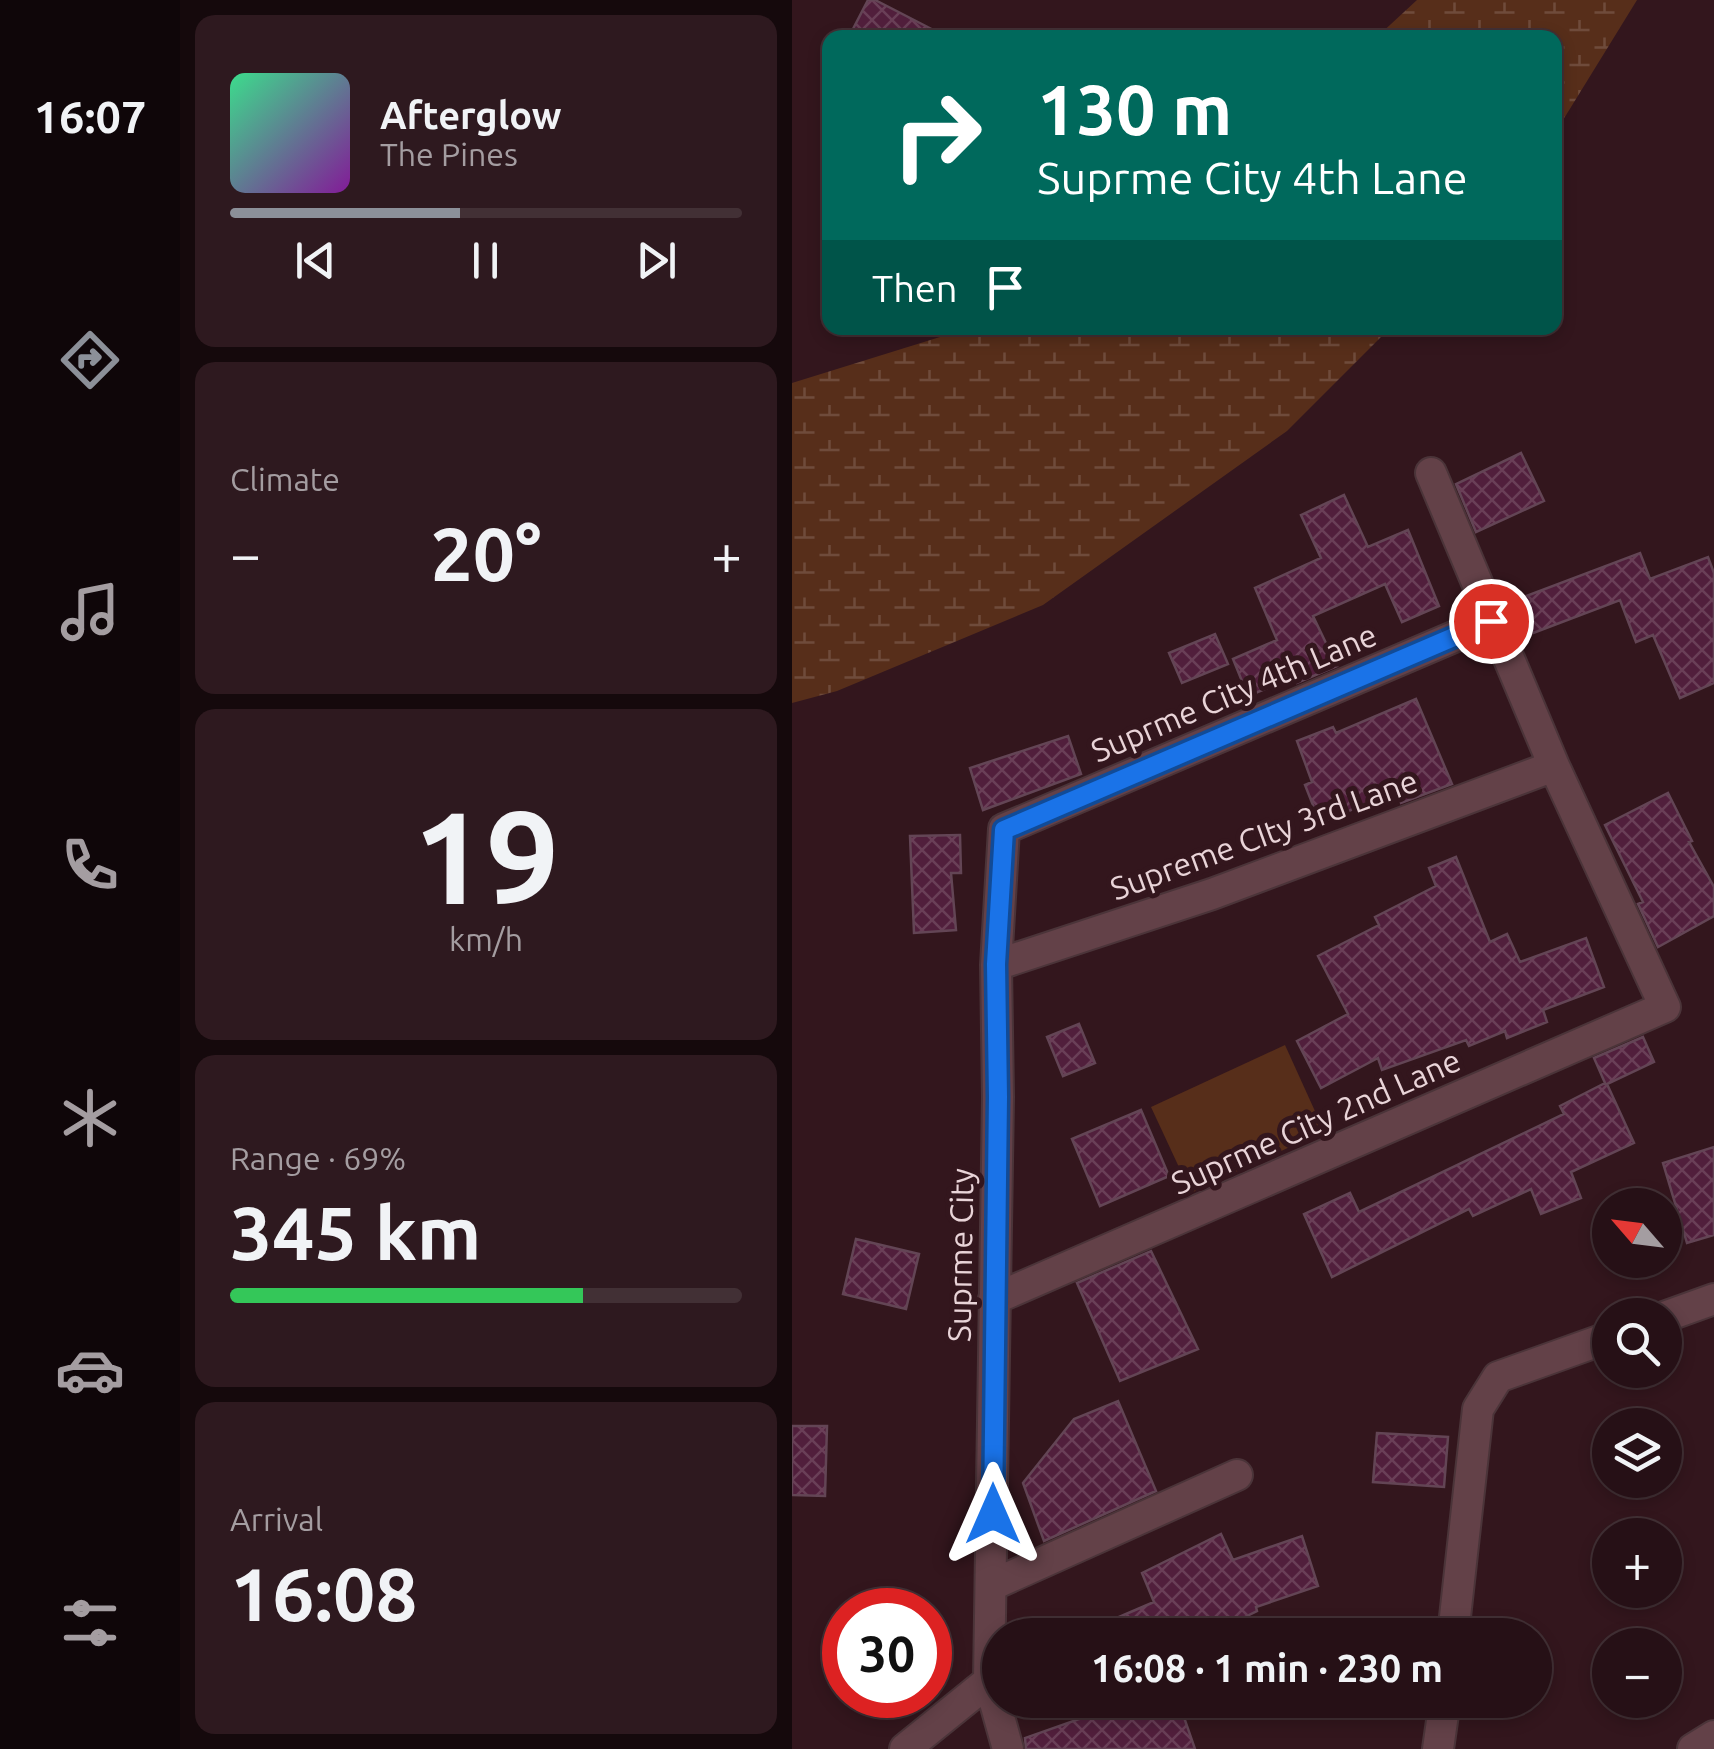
<!DOCTYPE html>
<html lang="en">
<head>
<meta charset="utf-8">
<style>
  body { margin:0; font-family:Ubuntu,sans-serif; background:#2e191f; color:#f1f3f6; height:100vh; display:flex; flex-direction:column; font-size:38px; white-space:nowrap }
  * { box-sizing:border-box; margin:0 }
  p { font-size:32px; color:#a49da1 }
  .icon { flex:none; width:55px; height:55px; fill:none; stroke:currentColor; stroke-width:2; stroke-linecap:round; stroke-linejoin:round }
  .map { position:relative; flex:1; overflow:hidden }
  .drawer { display:flex; flex-direction:column; gap:15px; padding:15px; background:#15090c; width:612px }
  .drawer>* { flex:none }
  .top-card { position:absolute; left:30px; top:30px; width:740px; height:305px; border-radius:20px; box-shadow:0 5px 15px #0003,0 0 0 2px #423035; background:#00695c; color:#fff; overflow:hidden }
  .needle { width:65px; rotate:298deg }
  .tools { position:absolute; left:800px; top:1188px; display:grid; gap:20px }
  .tools a { display:grid; place-items:center; width:90px; height:90px; border-radius:50%; background:#261016; box-shadow:0 5px 15px #0003,0 0 0 2px #423035; font-size:50px }
  .speed { position:absolute; left:30px; top:1588px; display:flex; gap:20px; font-size:50px; font-weight:700; text-align:center }
  .speed>* { display:grid; place-content:center; width:130px; height:130px; border-radius:50%; background:#261016; box-shadow:0 5px 15px #0003,0 0 0 2px #423035; line-height:1 }
  .speed .limit { border:15px solid #d22; background:#fff; color:#111 }
  .pin { position:absolute; display:grid; place-items:center; width:85px; height:85px; color:#fff; margin:-42px; border:5px solid #fff; border-radius:50%; box-shadow:0 2px 10px #0007 }
  .me { position:absolute; width:110px; margin:-55px; rotate:0deg; stroke-linejoin:round; filter:drop-shadow(0 0 8px #0008) }
  .turn { display:flex; align-items:center; gap:35px; height:210px; padding:0 50px; font-size:45px }
  .turn .icon { width:130px; height:130px; stroke-width:2.5 }
  .turn b { display:block; font-size:70px; line-height:85px }
  .then { display:flex; align-items:center; height:95px; padding:0 50px; background:#0003; gap:20px; font-size:38px }
  .big { font-size:75px; font-weight:700; line-height:1.1 }
  .drawer .widget { flex:1; display:flex; flex-direction:column; justify-content:center; gap:15px; min-width:0; padding:0 35px; border-radius:20px; background:#2e191f }
  .drawer .dial { align-items:center; gap:0 }
  .dial b { font-size:130px; line-height:1 }
  .song { display:flex; align-items:center; gap:30px }
  .cover { width:120px; height:120px; border-radius:15px; background:linear-gradient(135deg,hsl(150 70% 55%),hsl(290 70% 35%)) }
  .played { height:10px; border-radius:5px; background:linear-gradient(90deg,#8c9099 45%,#423035 45%) }
  .keys { display:flex; justify-content:space-around; direction:ltr }
  .heat { display:flex; justify-content:space-between; align-items:center; font-size:55px; direction:ltr }
  .charge { height:15px; border-radius:8px; background:linear-gradient(90deg,#34c759 69%,#423035 0) }
  .trip { position:absolute; left:190px; top:1618px; width:570px; height:100px; border-radius:50px; background:#261016; box-shadow:0 5px 15px #0003,0 0 0 2px #423035; font-weight:700; line-height:100px; text-align:center }
  main { display:flex; flex:1; min-height:0 }
  .dock { display:flex; flex-direction:column; width:180px; justify-content:space-around; align-items:center; background:#0f0609; color:#a49da1 }
  .dock .icon { width:70px; height:70px }
  .dock .current { color:#8c9099 }
  .dock b { font-size:45px; color:#f1f3f6 }
  .map>svg:first-child { display:block }
</style>
</head>
<body>
<main>
<nav class="dock">
<b>16:07</b>
<svg class="icon current" aria-label="directions" viewBox="0 0 24 24"><path d="M12 3l9 9-9 9-9-9zM9 14v-3h6M13 9l2 2-2 2"/></svg>
<svg class="icon" aria-label="music" viewBox="0 0 24 24"><path d="M9 18V5l10-2v13"/><circle cx="6" cy="18" r="3"/><circle cx="16" cy="16" r="3"/></svg>
<svg class="icon" aria-label="phone" viewBox="0 0 24 24"><path d="M5 4h4l2 5-3 2q2 4 5 5l2-3 5 2v4C11 20 4 13 5 4z"/></svg>
<svg class="icon" aria-label="climate" viewBox="0 0 24 24"><path d="M12 3v18M4 7l16 10M4 17L20 7"/></svg>
<svg class="icon" aria-label="car" viewBox="0 0 24 24"><path d="M5 17H2v-5l4-1 3-4h7l3 4 3 1v5h-3M9 17h6M6 11h13"/><circle cx="7" cy="17" r="2"/><circle cx="17" cy="17" r="2"/></svg>
<svg class="icon" aria-label="filters" viewBox="0 0 24 24"><path d="M4 7h16M4 17h16"/><circle cx="9" cy="7" r="2"/><circle cx="15" cy="17" r="2"/></svg>
</nav>
<section class="drawer">
<div class="widget">
<div class="song"><i class="cover"></i><div><b>Afterglow</b><p>The Pines</p></div></div>
<div class="played"></div>
<div class="keys"><svg class="icon" aria-label="previous" viewBox="0 0 24 24"><path d="M18 5L8 12l10 7zM5 5v14"/></svg><svg class="icon" aria-label="pause" viewBox="0 0 24 24"><path d="M8 5v14M16 5v14"/></svg><svg class="icon" aria-label="next" viewBox="0 0 24 24"><path d="M6 5l10 7-10 7zM19 5v14"/></svg></div>
</div>
<div class="widget"><p>Climate</p>
<div class="heat"><a>−</a><b class="big">20°</b><a>+</a></div>
</div>
<div class="widget dial"><b>19</b><p>km/h</p></div>
<div class="widget"><p>Range · 69%</p><b class="big">345 km</b><div class="charge"></div></div>
<div class="widget"><p>Arrival</p><b class="big">16:08</b></div>
</section>
<div class="map">
<svg width="922" height="1749" viewBox="0 0 922 1749">
  <defs>
    <pattern id="wetland-marsh" width="20" height="14" patternUnits="userSpaceOnUse" patternTransform="scale(2.5)"><rect width="20" height="14" fill="#572e1a"/><path d="M1 5h8M5 5V1M11 12h8M15 12V8" fill="none" stroke="#6f4b3b"/></pattern>
    <pattern id="building-cross-hatch" width="8" height="8" patternUnits="userSpaceOnUse" patternTransform="scale(2.5)"><rect width="8" height="8" fill="#511f3c"/><path d="M0 0l8 8M0 8l8-8" fill="none" stroke="#6a3f57"/></pattern>
  </defs>
  <rect width="100%" height="100%" fill="#33161d"/>
  <path fill="url(#wetland-marsh)" d="M 625,0 L 845,0 L 763,133 L 762,38 L 585,37 Z
    M 168,328 L 598,328 L 495,431 L 251,605 L 45,691 L 0,703 L 0,383 L 148,337 Z"/>
  <path fill="#572e1a" d="M 493,1045 L 532,1131 L 399,1193 L 359,1107 Z"/>
  <path fill="url(#building-cross-hatch)" stroke="#634555" stroke-width="2.5" d="M 76,0 L 83,0 L 157,38 L 78,38 L 61,29 Z
    M 729,453 L 752,501 L 684,532 L 664,484 Z
    M 552,495 L 576,547 L 616,530 L 647,606 L 610,622 L 593,584 L 521,616 L 545,666 L 505,683 L 502,677 L 456,696 L 441,659 L 485,640 L 463,588 L 529,558 L 509,515 Z
    M 848,553 L 858,579 L 916,557 L 922,573 L 922,683 L 888,698 L 861,635 L 844,642 L 828,600 L 741,633 L 729,598 Z
    M 423,634 L 436,664 L 390,683 L 377,653 Z
    M 624,699 L 660,784 L 609,803 L 604,791 L 528,823 L 513,785 L 520,782 L 505,741 L 541,727 L 544,733 Z
    M 276,736 L 289,774 L 191,810 L 178,768 Z
    M 876,793 L 900,841 L 897,842 L 922,887 L 922,916 L 866,947 L 846,904 L 851,902 L 813,825 Z
    M 168,835 L 169,873 L 159,873 L 164,930 L 122,933 L 118,836 Z
    M 664,857 L 698,942 L 715,934 L 728,962 L 794,938 L 812,987 L 751,1010 L 755,1022 L 715,1038 L 713,1031 L 677,1046 L 674,1040 L 590,1070 L 586,1058 L 529,1088 L 505,1041 L 556,1014 L 526,956 L 587,925 L 583,917 L 644,886 L 637,868 Z
    M 287,1024 L 303,1063 L 271,1076 L 255,1037 Z
    M 851,1037 L 862,1062 L 815,1084 L 842,1143 L 779,1172 L 789,1198 L 749,1214 L 739,1189 L 681,1216 L 677,1209 L 540,1277 L 512,1214 L 558,1193 L 567,1212 L 772,1114 L 768,1106 L 813,1083 L 802,1058 Z
    M 349,1110 L 377,1176 L 308,1206 L 280,1139 Z
    M 922,1147 L 922,1235 L 895,1243 L 871,1163 Z
    M 64,1239 L 127,1254 L 114,1309 L 51,1294 Z
    M 359,1251 L 406,1349 L 328,1381 L 285,1283 Z
    M 326,1401 L 364,1491 L 252,1541 L 231,1483 L 282,1419 Z
    M 0,1426 L 35,1426 L 33,1496 L 0,1495 Z
    M 585,1433 L 656,1437 L 652,1487 L 581,1482 Z
    M 429,1534 L 441,1560 L 510,1536 L 526,1586 L 464,1607 L 465,1611 L 416,1635 L 285,1635 L 362,1602 L 350,1573 Z
    M 341,1700 L 386,1700 L 403,1749 L 234,1749 L 233,1738 Z"/>
  <g fill="none" stroke-linecap="round" stroke-linejoin="round">
    <defs>
      <path id="minor" d="M 204,965 L 420,894 L 762,766
        M 202,1299 L 873,1007 L 762,766 L 639,473
        M 872,1317 L 922,1299
        M 200,1585 L 445,1475
        M 661,1635 L 686,1409 L 706,1377 L 818,1337
        M 113,1749 L 197,1681
        M 216,1749 L 197,1681 L 206,1097 L 204,965 L 212,829 L 699,621
        M 646,1749 L 653,1700
        M 901,1749 L 922,1736"/>
    </defs>
    <use href="#minor" stroke="#4b3439" stroke-width="34"/>
    <use href="#minor" stroke="#634148" stroke-width="30"/>
  </g>
  <g fill="none" stroke-linecap="round" stroke-linejoin="round">
    <defs>
      <path id="route" d="M 201,1514 L 206,1097 L 204,964 L 212,830 L 699,621"/>
    </defs>
    <use href="#route" stroke="#114b97" stroke-width="25"/>
    <use href="#route" stroke="#1a73e8" stroke-width="18"/>
  </g>
  <g text-anchor="middle" stroke-width="10" stroke-linejoin="round" paint-order="stroke">
    <g font-size="32" fill="#e9d4d8" stroke="#33161d">
      <text transform="translate(442 693) rotate(-23)" y="11">Suprme City 4th Lane</text>
      <text transform="translate(472 835) rotate(-20)" y="11">Supreme CIty 3rd Lane</text>
      <text transform="translate(524 1122) rotate(-24)" y="11">Suprme City 2nd Lane</text>
      <text transform="translate(169 1255) rotate(-89)" y="11">Suprme City</text>
    </g>
  </g>
</svg>
<div class="tools">
<a><svg class="needle" viewBox="-14 -14 28 28"><path d="M0-13l5 13h-10z" fill="#e53935"/><path d="M0 13l5-13h-10z" fill="#a49da1"/></svg></a>
<a><svg class="icon" aria-label="search" viewBox="0 0 24 24"><circle cx="10" cy="10" r="6"/><path d="M15 15l6 6"/></svg></a>
<a><svg class="icon" aria-label="layers" viewBox="0 0 24 24"><path d="M12 4l9 5-9 5-9-5zM3 14l9 5 9-5"/></svg></a>
<a>+</a>
<a>−</a>
</div>
<div class="speed"><div class="limit">30</div></div>
<div class="pin" style="left:699px;top:621px;background:#d93025"><svg class="icon" aria-label="arrive" viewBox="0 0 24 24"><path d="M6 21V4h12l-3 4 3 4H6"/></svg></div>
<svg class="me" style="left:201px;top:1514px" viewBox="-20 -20 40 40"><path d="M0-17L14 15 0 8-14 15z" fill="#1a73e8" stroke="#fff" stroke-width="4"/></svg>
<div class="trip">16:08 · 1 min · 230 m</div>
<div class="top-card">
<div class="turn"><svg class="icon" aria-label="right" viewBox="0 0 24 24"><path d="M7 20v-9h11M14 6l5 5-5 5"/></svg><div><b>130 m</b>Suprme City 4th Lane</div></div>
<div class="then">Then<svg class="icon" aria-label="arrive" viewBox="0 0 24 24"><path d="M6 21V4h12l-3 4 3 4H6"/></svg></div>
</div>
</div>
</main>
</body>
</html>
